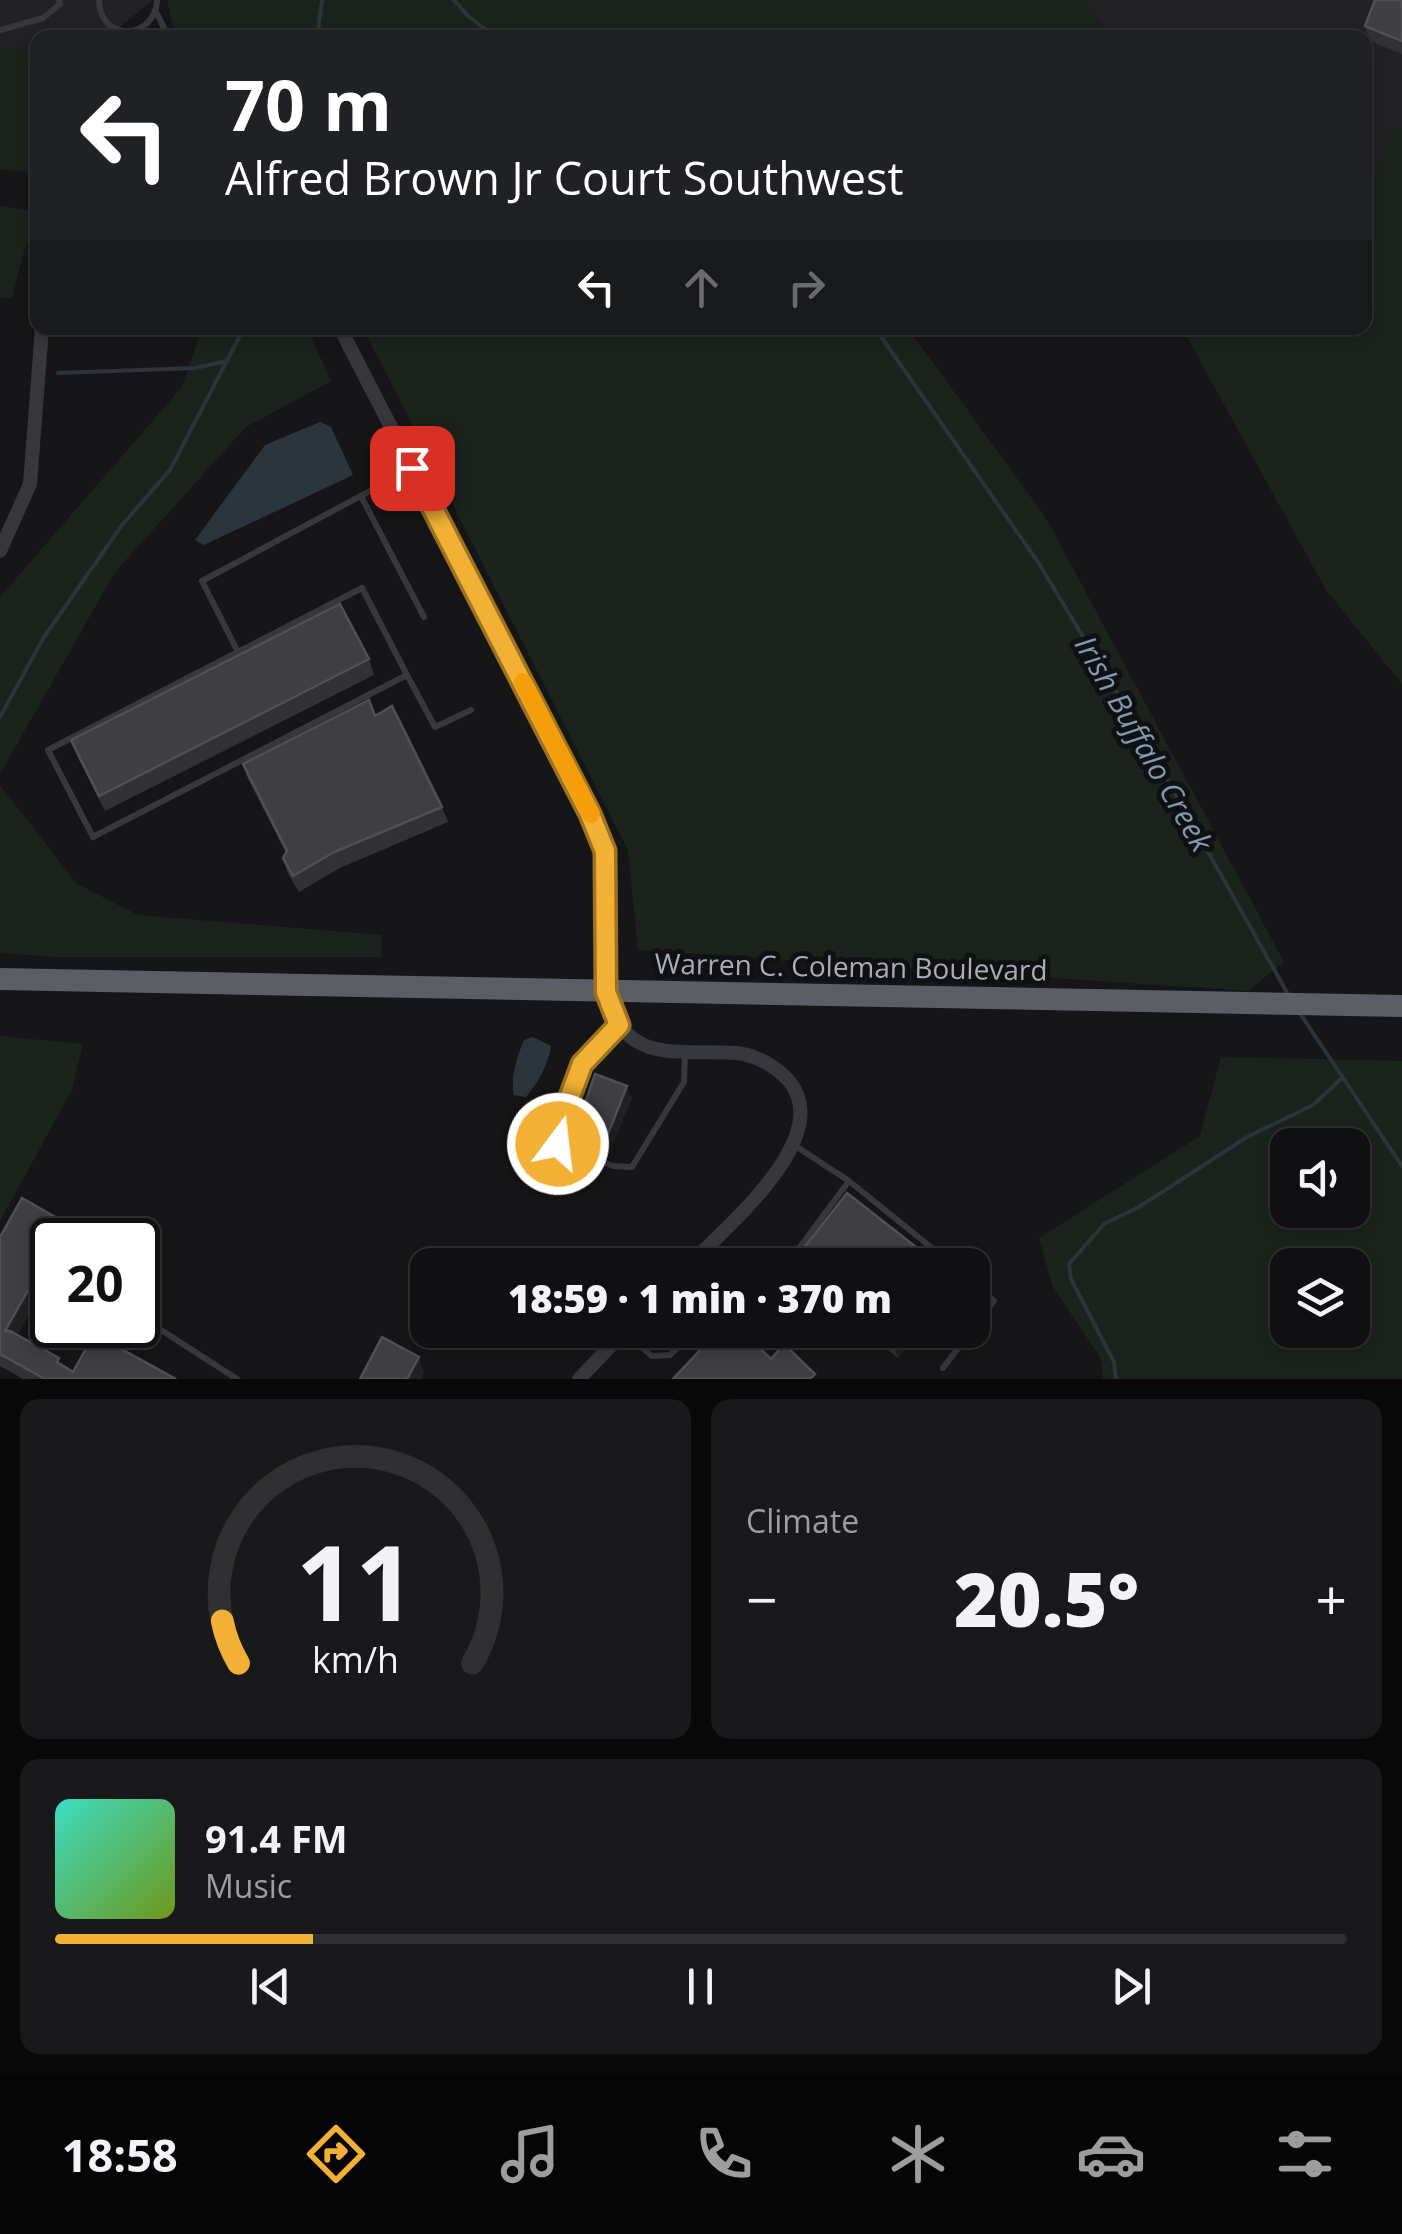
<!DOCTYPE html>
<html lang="en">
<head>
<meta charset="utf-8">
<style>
  body { margin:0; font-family:"Open Sans",sans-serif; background:#19191b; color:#f1f3f6; height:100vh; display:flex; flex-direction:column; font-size:38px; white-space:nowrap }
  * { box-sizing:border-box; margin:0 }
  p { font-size:32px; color:#9c9d9f }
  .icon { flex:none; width:55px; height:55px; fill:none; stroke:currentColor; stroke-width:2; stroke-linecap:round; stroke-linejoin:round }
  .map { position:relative; height:1379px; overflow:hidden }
  .panel { display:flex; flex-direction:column; gap:20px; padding:20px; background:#09090a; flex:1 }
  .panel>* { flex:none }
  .hud { position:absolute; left:30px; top:30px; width:1342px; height:305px; border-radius:20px; box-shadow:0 5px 15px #0003,0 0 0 2px #303032; background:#202124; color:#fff; overflow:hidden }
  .buttons { position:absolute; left:1270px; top:1128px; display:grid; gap:20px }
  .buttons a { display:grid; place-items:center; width:100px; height:100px; border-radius:20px; background:#101012; box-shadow:0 5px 15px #0003,0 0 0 2px #303032; font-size:50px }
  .speed { position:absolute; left:30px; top:1218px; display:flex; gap:20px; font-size:50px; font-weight:700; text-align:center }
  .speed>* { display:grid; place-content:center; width:130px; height:130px; border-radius:50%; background:#101012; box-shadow:0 5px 15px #0003,0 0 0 2px #303032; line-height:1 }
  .speed .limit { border:5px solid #111; border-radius:15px; background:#fff; color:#111 }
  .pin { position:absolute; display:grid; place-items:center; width:85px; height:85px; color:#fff; margin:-42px; border-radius:20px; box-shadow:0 5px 15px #0006 }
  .me { position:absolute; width:110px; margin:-55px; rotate:15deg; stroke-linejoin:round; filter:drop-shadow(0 0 8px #0008) }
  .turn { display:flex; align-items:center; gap:35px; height:210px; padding:0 30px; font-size:45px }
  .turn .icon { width:130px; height:130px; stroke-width:2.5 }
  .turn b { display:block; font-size:70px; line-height:85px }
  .lanes { display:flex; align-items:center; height:95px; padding:0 30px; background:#0003; justify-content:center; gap:50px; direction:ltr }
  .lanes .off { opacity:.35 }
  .big { font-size:75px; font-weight:800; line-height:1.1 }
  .panel .widget { flex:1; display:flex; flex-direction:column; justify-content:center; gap:15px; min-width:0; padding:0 35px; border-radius:20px; background:#19191b }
  .panel .dial { align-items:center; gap:0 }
  .dial svg { height:260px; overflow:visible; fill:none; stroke:#303032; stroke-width:7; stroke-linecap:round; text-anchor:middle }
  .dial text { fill:#f1f3f6; stroke:none }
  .song { display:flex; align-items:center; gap:30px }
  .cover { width:120px; height:120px; border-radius:15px; background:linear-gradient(135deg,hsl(170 70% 55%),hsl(80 70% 35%)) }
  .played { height:10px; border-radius:5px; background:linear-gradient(90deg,#f2b134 20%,#303032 20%) }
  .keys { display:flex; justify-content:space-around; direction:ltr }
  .heat { display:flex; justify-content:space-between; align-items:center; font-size:55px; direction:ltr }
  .panel .tiles { flex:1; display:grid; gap:20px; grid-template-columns:1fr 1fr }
  .widget:last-child { grid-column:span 2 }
  .trip { position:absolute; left:410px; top:1248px; width:580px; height:100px; border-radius:20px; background:#101012; box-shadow:0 5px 15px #0003,0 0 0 2px #303032; font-weight:800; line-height:100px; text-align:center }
  .tab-bar { display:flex; height:160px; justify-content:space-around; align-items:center; background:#060607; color:#9c9d9f }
  .tab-bar .icon { width:70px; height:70px }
  .tab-bar .active { color:#f2b134 }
  .tab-bar b { font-size:45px; color:#f1f3f6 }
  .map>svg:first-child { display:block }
</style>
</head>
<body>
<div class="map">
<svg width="1402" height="1379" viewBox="0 0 1402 1379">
  <rect width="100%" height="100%" fill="#161618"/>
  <path fill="#222225" d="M 0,0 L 153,0 L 111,34 L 87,37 L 38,38 L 37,45 L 0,51 Z
    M 1084,0 L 1402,0 L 1402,131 L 1393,128 L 1365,205 L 1365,38 L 1110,37 Z"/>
  <path fill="#1c231d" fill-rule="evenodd" d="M 167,0 L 1084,0 L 1110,37 L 184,38 L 172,24 Z
    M 37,45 L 37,173 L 0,169 L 0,51 Z
    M 1393,127 L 1402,131 L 1402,684 L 1326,590 L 1182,328 L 1365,328 L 1365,205 Z
    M 0,206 L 37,211 L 37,222 L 24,251 L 12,298 L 0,298 Z
    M 202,328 L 307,328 L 331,381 L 246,427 L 115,572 L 0,774 L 0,597 L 182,387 Z
    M 363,328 L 908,328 L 1046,518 L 1284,962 L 1248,991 L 638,950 L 628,850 Z
    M 0,785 L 77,884 L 138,915 L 382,935 L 381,957 L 56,957 L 0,953 Z
    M 0,1036 L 83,1044 L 72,1090 L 0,1221 Z
    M 1221,1057 L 1402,1061 L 1402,1379 L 1103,1379 L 1101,1359 L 1053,1287 L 1039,1238 L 1200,1136 ZM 1288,1145 L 1352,1145 L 1352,1210 L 1288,1210 ZM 1288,1265 L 1352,1265 L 1352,1330 L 1288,1330 Z"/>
  <path fill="#2c353c" d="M 320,422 L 331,427 L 353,475 L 204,545 L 195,540 L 265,445 Z
    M 533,1037 L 551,1046 C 548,1065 539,1082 526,1097 L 514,1095 C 510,1078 517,1057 524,1040 Z"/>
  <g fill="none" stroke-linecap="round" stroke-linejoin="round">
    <path stroke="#2c353c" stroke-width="4" d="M 454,0 L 468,16 L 497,38
      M 317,38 L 322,0
      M 875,328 L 1038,562 L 1143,736 L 1289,996
      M 58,373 L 195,368 L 227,361
      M 0,717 L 44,637 L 122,525 L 170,470 L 244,328
      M 1299,1012 L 1402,1166
      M 1116,1379 L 1114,1362 L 1071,1279 L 1069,1264 L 1104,1224 L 1139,1207 L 1247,1137 L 1313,1105 L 1341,1079"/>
    <path stroke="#37383d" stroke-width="6" d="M 99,0 C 99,42 155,41 157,0
      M 156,12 L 169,38
      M 0,30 L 43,18 L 60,4 L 59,0
      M 361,496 L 424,617
      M 362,588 L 407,675 L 93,837 L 48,750 Z
      M 238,652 L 202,581 L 411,469
      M 407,675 L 435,727 L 471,710
      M 618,1026 L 583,1064 L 562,1118 L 557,1144 L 613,1166 L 632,1167 L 684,1082 L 685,1054
      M 794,1145 L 849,1181 L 953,1265
      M 791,1259 L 849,1181
      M 972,1282 L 994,1301 L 972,1329
      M 138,1315 L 237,1379
      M 765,1330 L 784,1348
      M 626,1334 L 652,1356 L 670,1355 L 696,1330
      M 943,1368 L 972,1330"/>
    <path stroke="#37383d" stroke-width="14" d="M 340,328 L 590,814 C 595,825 601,837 604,849 C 617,902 589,975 618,1022 C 642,1063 695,1049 736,1053 C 756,1055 776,1066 789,1081 C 836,1137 726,1227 689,1265
      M 0,551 L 30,484 L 42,328
      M 579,1379 L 626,1330"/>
    <path stroke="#5b5e65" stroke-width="22" d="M 0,979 L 1402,1006"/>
  </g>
  <path fill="#323236" d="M 1402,0 L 1402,54 L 1370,41 L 1365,26 Z
    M 369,659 L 374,675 L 105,811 L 77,756 L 71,740 Z
    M 375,716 L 442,807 L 448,822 L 340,868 L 299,892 L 288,874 L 283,858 L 286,853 L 248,779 L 243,764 Z
    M 632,1098 L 608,1156 L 579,1145 L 574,1133 L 577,1127 L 571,1114 L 584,1106 Z
    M 0,1237 L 52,1240 L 52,1272 L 17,1335 L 73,1372 L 176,1379 L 23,1379 L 0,1366 Z
    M 863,1330 L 920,1330 L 898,1358 Z"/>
  <path fill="#212124" d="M 627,1086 L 632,1098 L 608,1156 L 604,1144 Z
    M 69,1225 L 75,1240 L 61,1240 Z
    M 52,1248 L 52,1272 L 11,1347 L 5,1331 Z
    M 902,1330 L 920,1330 L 898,1358 L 892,1342 Z
    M 419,1357 L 424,1372 L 421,1379 L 407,1379 Z"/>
  <path fill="#3f3f44" stroke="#4f5156" stroke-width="2.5" d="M 1375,0 L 1402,0 L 1402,41 L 1365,26 Z
    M 340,604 L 369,659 L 99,796 L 71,740 Z
    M 369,700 L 375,716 L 392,706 L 442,807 L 334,852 L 293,876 L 283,858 L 287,851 L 243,764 Z
    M 595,1074 L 627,1086 L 604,1144 L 574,1133 L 580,1119 L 571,1114 L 575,1103 L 584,1106 Z
    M 847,1193 L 939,1265 L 794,1265 L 792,1263 Z
    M 22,1198 L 69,1225 L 61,1240 L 52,1240 L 52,1248 L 5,1331 L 10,1331 L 59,1358 L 57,1362 L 73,1372 L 94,1334 L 176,1379 L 45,1379 L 0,1354 L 0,1237 Z
    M 719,1330 L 740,1330 L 771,1359 L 784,1344 L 815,1374 L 810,1379 L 673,1379 Z
    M 877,1330 L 902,1330 L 892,1342 Z
    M 382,1337 L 419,1357 L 407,1379 L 360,1379 Z"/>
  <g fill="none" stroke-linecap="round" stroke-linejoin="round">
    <defs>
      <path id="route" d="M 412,468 L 590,814 L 605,851 L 606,992 L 619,1025 L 582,1064 L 562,1118 L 558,1144"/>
    </defs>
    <use href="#route" stroke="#9d7322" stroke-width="25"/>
    <use href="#route" stroke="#f2b134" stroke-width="18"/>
    <path stroke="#f59e0b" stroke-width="18" d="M 523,682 L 591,814"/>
  </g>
  <g text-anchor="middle" stroke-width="10" stroke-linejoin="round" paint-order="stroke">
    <g font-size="28" fill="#a8adb8" stroke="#111113">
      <text transform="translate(851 967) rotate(1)" y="10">Warren C. Coleman Boulevard</text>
    </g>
    <g font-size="30" font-style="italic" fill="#7f9bb3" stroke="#111113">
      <text transform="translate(1143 744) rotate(60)" y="10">Irish Buffalo Creek</text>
    </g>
  </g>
</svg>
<div class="buttons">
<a><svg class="icon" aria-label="sound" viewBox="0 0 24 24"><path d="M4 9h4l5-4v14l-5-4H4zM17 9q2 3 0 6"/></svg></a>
<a><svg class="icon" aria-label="layers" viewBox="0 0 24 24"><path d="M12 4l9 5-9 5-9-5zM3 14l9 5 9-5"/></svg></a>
</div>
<div class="speed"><div class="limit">20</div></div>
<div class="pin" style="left:412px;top:468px;background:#d93025"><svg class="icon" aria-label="arrive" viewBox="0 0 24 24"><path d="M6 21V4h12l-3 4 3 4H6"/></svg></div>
<svg class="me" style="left:558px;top:1144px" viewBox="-20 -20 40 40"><circle r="17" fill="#f2b134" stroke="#fff" stroke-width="3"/><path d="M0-11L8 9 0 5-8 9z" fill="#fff"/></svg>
<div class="trip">18:59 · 1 min · 370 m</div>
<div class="hud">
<div class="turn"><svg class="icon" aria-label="left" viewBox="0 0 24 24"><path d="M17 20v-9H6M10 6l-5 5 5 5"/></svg><div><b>70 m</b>Alfred Brown Jr Court Southwest</div></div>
<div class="lanes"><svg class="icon" aria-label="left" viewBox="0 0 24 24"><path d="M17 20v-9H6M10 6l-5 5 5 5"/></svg><svg class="icon off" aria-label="ahead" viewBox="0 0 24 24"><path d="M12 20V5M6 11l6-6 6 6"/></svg><svg class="icon off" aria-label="right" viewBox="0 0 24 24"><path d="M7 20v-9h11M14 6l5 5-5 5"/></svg></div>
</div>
</div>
<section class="panel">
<div class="tiles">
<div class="widget dial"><svg viewBox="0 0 100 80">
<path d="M14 69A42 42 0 1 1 86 69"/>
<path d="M14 69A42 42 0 0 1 9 56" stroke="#f2b134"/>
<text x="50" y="56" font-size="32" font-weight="700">11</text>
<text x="50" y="72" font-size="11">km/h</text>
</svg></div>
<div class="widget"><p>Climate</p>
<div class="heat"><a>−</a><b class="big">20.5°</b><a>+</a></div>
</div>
<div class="widget">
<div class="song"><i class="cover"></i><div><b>91.4 FM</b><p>Music</p></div></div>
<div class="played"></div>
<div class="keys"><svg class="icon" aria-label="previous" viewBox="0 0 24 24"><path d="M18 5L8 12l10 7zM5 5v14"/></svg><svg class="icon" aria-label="pause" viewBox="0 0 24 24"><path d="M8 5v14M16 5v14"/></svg><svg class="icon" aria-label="next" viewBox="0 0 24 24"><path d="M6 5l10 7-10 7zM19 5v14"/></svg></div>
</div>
</div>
</section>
<nav class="tab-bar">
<b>18:58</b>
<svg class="icon active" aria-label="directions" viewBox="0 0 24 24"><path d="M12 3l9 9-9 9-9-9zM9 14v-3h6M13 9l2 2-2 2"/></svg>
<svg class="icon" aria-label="music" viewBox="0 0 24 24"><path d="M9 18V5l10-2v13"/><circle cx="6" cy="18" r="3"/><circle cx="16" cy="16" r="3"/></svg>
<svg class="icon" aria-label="phone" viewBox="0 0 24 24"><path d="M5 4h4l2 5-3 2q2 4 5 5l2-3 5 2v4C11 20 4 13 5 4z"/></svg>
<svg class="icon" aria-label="climate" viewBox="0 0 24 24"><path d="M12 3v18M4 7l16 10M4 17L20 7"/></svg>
<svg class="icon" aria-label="car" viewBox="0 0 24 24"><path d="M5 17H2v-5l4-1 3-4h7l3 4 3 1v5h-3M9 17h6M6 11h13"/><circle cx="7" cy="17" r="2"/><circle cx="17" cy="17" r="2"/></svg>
<svg class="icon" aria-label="filters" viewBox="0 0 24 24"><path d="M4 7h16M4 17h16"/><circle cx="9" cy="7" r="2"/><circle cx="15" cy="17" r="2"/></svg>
</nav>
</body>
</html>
